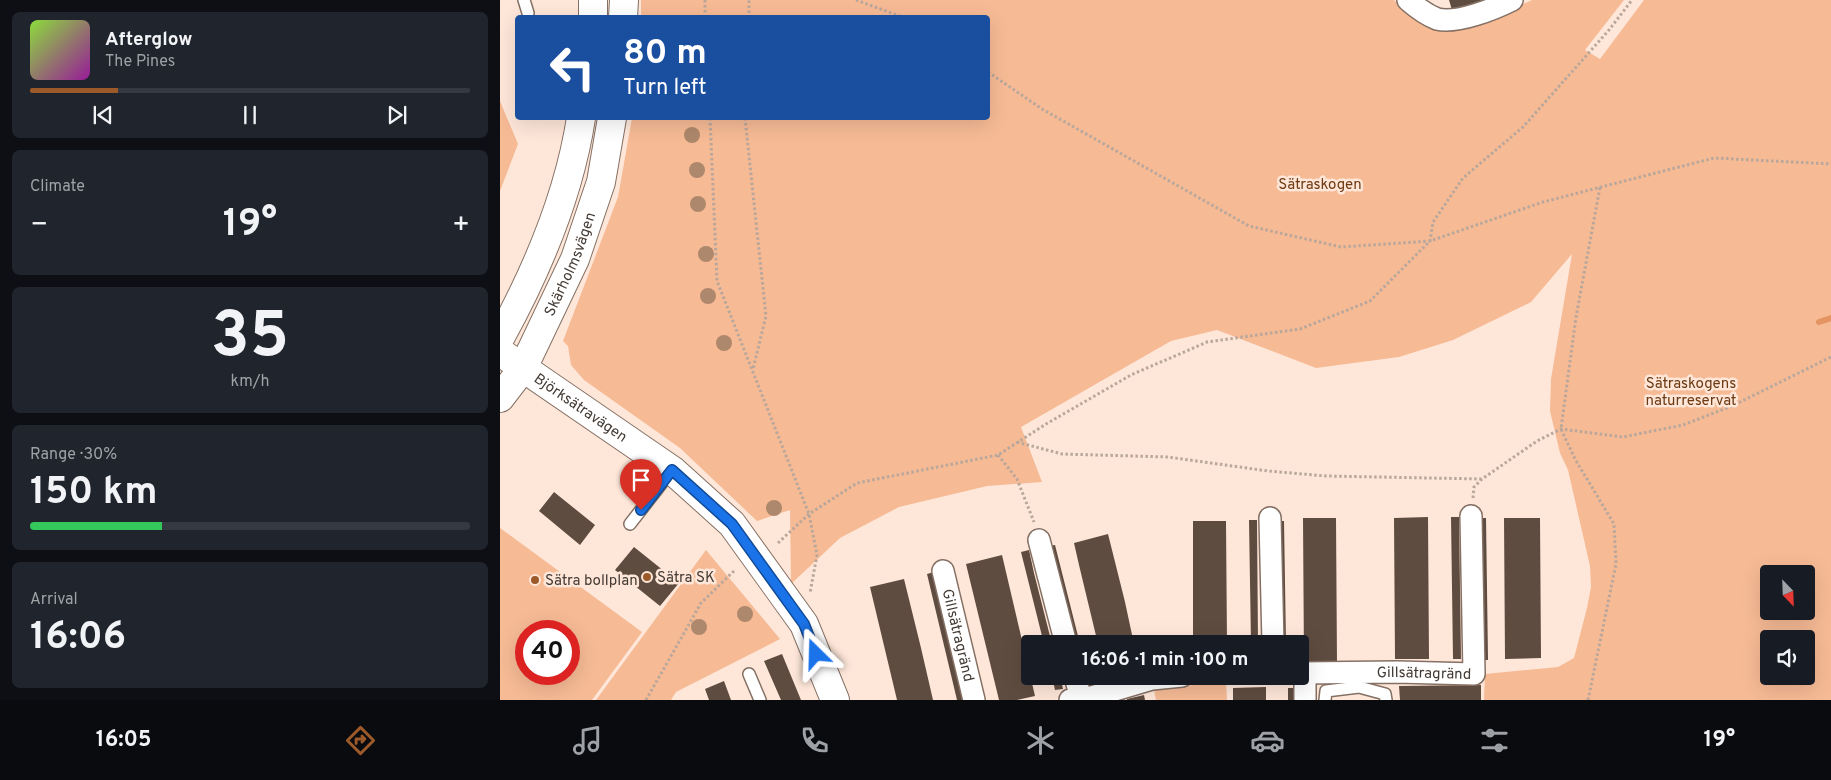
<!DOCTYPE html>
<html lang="en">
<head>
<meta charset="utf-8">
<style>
  body { margin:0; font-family:Overpass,sans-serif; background:#20242c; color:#f1f3f6; height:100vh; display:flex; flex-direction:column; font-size:19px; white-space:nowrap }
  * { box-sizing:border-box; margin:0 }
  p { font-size:16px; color:#9ea1a6 }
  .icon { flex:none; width:28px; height:28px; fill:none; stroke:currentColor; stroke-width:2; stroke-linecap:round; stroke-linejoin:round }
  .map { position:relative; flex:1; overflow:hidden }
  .side { display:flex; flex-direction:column; gap:12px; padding:12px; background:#0d0f14; width:500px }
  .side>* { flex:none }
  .top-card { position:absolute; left:15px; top:15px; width:475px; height:105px; border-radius:5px; box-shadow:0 5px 20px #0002; background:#1a4fa0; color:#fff; overflow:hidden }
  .needle { width:32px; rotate:157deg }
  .buttons { position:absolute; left:1260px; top:565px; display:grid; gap:10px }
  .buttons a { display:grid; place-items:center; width:55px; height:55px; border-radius:5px; background:#171b24; box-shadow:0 5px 20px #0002; font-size:25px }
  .speed { position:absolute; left:15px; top:620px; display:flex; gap:10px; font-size:25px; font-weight:700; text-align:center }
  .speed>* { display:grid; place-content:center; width:65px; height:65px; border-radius:50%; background:#171b24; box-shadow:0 5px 20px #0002; line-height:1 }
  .speed .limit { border:8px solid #d22; background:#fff; color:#111 }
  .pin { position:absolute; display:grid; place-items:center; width:42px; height:42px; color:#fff; margin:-51px -21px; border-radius:50% 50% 50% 0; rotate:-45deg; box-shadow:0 0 5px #0007 }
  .pin .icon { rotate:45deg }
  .me { position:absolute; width:55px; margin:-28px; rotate:338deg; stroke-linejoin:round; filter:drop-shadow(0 0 4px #0008) }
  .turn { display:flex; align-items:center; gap:18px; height:105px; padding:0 25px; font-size:22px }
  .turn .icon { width:65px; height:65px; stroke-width:2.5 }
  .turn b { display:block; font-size:35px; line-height:42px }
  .big { font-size:38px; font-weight:700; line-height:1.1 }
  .side .widget { flex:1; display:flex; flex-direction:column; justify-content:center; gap:8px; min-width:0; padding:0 18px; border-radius:8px; background:#20242c }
  .side .dial { align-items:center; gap:0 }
  .dial b { font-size:65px; line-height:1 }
  .song { display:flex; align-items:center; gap:15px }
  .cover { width:60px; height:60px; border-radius:8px; background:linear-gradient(135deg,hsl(90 70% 55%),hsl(300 70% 35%)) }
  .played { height:5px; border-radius:2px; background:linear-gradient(90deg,#9c5929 20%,#363941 20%) }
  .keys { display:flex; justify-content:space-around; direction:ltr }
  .heat { display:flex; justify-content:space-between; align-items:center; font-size:28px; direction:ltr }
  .charge { height:8px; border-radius:4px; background:linear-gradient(90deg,#34c759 30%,#363941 0) }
  .trip { position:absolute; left:521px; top:635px; width:288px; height:50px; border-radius:5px; background:#171b24; box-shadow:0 5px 20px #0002; font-weight:700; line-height:50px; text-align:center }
  .tab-bar { display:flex; height:80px; justify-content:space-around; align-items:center; background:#090b0e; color:#9ea1a6 }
  .tab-bar .icon { width:35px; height:35px }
  .tab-bar .active { color:#9c5929 }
  .tab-bar b { font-size:22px; color:#f1f3f6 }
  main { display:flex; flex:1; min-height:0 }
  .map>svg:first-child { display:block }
</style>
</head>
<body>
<main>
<section class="side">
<div class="widget">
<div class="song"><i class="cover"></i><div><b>Afterglow</b><p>The Pines</p></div></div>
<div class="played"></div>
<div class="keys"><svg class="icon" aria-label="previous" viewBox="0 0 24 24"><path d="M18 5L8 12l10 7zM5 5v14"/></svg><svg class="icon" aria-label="pause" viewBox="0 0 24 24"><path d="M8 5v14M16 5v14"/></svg><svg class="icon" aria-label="next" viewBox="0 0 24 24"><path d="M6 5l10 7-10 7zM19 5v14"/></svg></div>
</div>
<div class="widget"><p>Climate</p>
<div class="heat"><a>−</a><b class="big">19°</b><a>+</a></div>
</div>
<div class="widget dial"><b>35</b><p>km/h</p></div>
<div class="widget"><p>Range · 30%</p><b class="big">150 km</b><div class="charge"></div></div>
<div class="widget"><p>Arrival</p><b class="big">16:06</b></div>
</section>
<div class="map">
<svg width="1331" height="700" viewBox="0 0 1331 700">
  <rect width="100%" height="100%" fill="#fee7d9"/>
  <path fill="#f6ba95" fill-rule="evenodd" d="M 141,0 L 894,0 L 907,13 L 924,24 L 951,31 L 973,27 L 1032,0 L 1124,0 L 1085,50 L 1100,59 L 1144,0 L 1331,0 L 1331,700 L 984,700 L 985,674 L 1058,667 L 1074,658 L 1087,608 L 1091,587 L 1090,566 L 1068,470 L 1060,453 L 1050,411 L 1051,379 L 1072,254 L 1031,302 L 953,340 L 899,357 L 816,368 L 717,330 L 671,341 L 521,427 L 542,482 L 487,486 L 399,507 L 340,538 L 291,584 L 290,510 L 257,521 L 180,448 L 84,380 L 71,365 L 68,346 L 63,341 L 118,197 L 132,118 L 488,118 L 488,18 L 141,17 ZM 1269,574 L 1306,574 L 1306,611 L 1269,611 ZM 1269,639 L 1306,639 L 1306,676 L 1269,676 Z
    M 0,101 L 18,144 L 0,191 Z
    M 0,528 L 142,632 L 92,700 L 0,700 ZM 26,631 L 69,631 L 69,674 L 26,674 Z
    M 206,550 L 280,639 L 176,692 L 171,700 L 96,700 Z
    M 726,681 L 727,700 L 656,700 L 654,690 Z"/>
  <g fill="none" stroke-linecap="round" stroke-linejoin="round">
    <path stroke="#e39460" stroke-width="6" d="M 1319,322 L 1331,318"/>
  </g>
  <path fill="#5f4c40" d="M 949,0 L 983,0 L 952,10 Z
    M 54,492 L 95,525 L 80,545 L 39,511 Z
    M 928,517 L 929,659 L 895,659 L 894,518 Z
    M 951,517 L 959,517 L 961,659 L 953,659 Z
    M 803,518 L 836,518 L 837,664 L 804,664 Z
    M 979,518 L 986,518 L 988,660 L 981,660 Z
    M 1004,518 L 1040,518 L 1041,658 L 1005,659 Z
    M 749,520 L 757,520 L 758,644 L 751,644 Z
    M 693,521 L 726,521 L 727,644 L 693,644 Z
    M 777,521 L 784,521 L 786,644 L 779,644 Z
    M 608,534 L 625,602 L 634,644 L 598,644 L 579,565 L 574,543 Z
    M 555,545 L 580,644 L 572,644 L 548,546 Z
    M 134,547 L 179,583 L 160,606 L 115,570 Z
    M 529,550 L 534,573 L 552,644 L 544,644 L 521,552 Z
    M 502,555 L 535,696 L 517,700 L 499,700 L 466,564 Z
    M 434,572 L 466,700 L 457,700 L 427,574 Z
    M 404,579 L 421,648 L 433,700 L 397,700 L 370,587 Z
    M 282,654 L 301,700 L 281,700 L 264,661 Z
    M 552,676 L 560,676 L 563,689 L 555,690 Z
    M 224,681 L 231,700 L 209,700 L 205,689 Z
    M 981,685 L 981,700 L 900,700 L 899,686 Z
    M 766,687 L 766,700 L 733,700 L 733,688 Z
    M 788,688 L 796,688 L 796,700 L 788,700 Z
    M 644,695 L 645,700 L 627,700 L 627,699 Z"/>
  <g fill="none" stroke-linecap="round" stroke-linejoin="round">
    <defs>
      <path id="service" d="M 24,0 L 28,13
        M 130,524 L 172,470
        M 249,674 L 260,700
        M 825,700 L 826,691 L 859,687 L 885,694 L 886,700"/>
      <g id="minor">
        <path d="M 908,0 C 916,7 927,15 937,19 C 957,24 994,9 1012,0"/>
        <path d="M 770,518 L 773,644"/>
        <path d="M 539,540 L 566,644"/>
        <path id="s1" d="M 443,571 L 474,700"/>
        <path id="s2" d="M 800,673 L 897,672 L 974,674 L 971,516"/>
        <path d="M 805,673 L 805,700"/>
        <path d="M 570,700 L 581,699 L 575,676"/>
        <path d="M 581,700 L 652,679 L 682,676"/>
      </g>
      <g id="tertiary">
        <path id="s3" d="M 0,352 L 172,470 L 232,524 L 304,624 L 335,700"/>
      </g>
      <g id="secondary">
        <path d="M 93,18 L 93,0"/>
        <path d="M 123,18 L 124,0"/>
        <path d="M 0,338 C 38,269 69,196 81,118"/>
        <path id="s4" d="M 0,398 L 23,368 L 75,259 L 101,182 L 112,118"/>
      </g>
    </defs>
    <use href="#service" stroke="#857064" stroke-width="14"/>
    <use href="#minor" stroke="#857064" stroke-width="24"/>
    <use href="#tertiary" stroke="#857064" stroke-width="30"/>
    <use href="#secondary" stroke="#857064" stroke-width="30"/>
    <path stroke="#b9a79c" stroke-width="3" stroke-dasharray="2.5 2.5" stroke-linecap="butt" d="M 205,0 L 205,18
      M 356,0 L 405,18
      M 249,18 L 249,0
      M 488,72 L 542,109 L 749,226 L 841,247 L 930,241 L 1043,202 L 1214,158 L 1331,164
      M 210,118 L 217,281 L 309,514 L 317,555 L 310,593
      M 245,118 L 266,316 L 253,369
      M 517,442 L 562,454 L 668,457 L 768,471 L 826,476 L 982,479
      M 498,455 L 517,479 L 534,522
      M 973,498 L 974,487 L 982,479 L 1037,441 L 1061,429 L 1123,437 L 1183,425 L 1232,406 L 1331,357
      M 278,543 L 309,514 L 357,483 L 498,455 L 546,424 L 631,375 L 707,342 L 800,329 L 870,301 L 930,241 L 933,222 L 963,178 L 1023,127 L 1109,30 L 1132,0
      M 146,700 L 201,603 L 235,570
      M 1088,700 L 1116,564 L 1114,524 L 1075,459 L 1061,429 L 1076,317 L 1100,187"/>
    <use href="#service" stroke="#fff" stroke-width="11"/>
    <use href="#minor" stroke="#fff" stroke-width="21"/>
    <use href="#tertiary" stroke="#fff" stroke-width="28"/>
    <use href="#secondary" stroke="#fff" stroke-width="28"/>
  </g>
  <g fill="#ae886c">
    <circle cx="192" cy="135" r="8"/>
    <circle cx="197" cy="170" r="8"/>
    <circle cx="198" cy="204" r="8"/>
    <circle cx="206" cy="254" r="8"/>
    <circle cx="208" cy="296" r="8"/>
    <circle cx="224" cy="343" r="8"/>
    <circle cx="274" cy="508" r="8"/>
    <circle cx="245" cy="614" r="8"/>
    <circle cx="199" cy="627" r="8"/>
  </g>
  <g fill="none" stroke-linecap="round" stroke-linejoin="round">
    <defs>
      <path id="route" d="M 141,510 L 172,470 L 232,524 L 304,624 L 316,654"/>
    </defs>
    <use href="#route" stroke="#114b97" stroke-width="12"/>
    <use href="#route" stroke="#1a73e8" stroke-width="9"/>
  </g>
  <g fill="#9c5929" stroke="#fee7d9" stroke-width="2">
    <circle cx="147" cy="577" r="5"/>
    <circle cx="35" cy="580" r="5"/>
  </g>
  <g text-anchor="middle" stroke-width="5" stroke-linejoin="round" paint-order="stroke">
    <g font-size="15" fill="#6d3a13" stroke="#fee7d9">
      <text x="820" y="189">Sätraskogen</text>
      <text x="1191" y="388">Sätraskogens<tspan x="1191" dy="17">naturreservat</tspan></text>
    </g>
    <g font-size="15" fill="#443b35" stroke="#fee7d9">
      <text dy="5" stroke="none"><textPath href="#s4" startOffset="152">Skärholmsvägen</textPath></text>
      <text dy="5" stroke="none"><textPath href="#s3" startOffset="98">Björksätravägen</textPath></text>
      <text dy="5" stroke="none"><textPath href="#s1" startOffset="66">Gillsätragränd</textPath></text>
      <text dy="5" stroke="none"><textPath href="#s2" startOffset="124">Gillsätragränd</textPath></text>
    </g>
    <g font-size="15" fill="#443b35" stroke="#fee7d9" text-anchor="start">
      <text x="157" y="582">Sätra SK</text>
      <text x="45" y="585">Sätra bollplan</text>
    </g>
  </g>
</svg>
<div class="buttons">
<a><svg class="needle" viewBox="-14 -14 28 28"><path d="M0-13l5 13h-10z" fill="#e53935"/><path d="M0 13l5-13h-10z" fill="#9ea1a6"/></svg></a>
<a><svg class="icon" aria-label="sound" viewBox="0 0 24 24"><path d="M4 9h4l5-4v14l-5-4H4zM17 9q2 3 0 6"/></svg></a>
</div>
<div class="speed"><div class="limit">40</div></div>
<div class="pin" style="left:141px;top:510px;background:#d93025"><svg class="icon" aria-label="arrive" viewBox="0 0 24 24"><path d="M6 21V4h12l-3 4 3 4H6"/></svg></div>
<svg class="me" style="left:316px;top:654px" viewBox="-20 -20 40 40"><path d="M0-17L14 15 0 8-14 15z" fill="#1a73e8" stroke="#fff" stroke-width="4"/></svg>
<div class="trip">16:06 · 1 min · 100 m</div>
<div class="top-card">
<div class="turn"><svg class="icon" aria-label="left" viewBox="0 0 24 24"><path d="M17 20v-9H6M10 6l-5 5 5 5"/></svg><div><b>80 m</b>Turn left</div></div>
</div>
</div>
</main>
<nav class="tab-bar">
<b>16:05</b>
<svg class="icon active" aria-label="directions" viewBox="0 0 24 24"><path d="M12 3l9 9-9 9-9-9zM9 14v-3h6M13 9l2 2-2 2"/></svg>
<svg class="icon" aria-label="music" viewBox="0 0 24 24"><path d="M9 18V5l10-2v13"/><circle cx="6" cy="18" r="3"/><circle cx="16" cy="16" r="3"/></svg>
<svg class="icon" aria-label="phone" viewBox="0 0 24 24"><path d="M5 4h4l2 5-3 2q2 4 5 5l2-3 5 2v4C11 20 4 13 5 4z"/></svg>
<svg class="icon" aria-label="climate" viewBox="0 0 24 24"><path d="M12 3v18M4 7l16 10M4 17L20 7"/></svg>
<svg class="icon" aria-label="car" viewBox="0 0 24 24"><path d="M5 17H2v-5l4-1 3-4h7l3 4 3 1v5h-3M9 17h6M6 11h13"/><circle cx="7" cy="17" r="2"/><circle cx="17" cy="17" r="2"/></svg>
<svg class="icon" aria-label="filters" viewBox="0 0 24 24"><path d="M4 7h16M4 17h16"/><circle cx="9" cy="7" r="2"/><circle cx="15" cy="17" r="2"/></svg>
<b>19°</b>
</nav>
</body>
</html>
